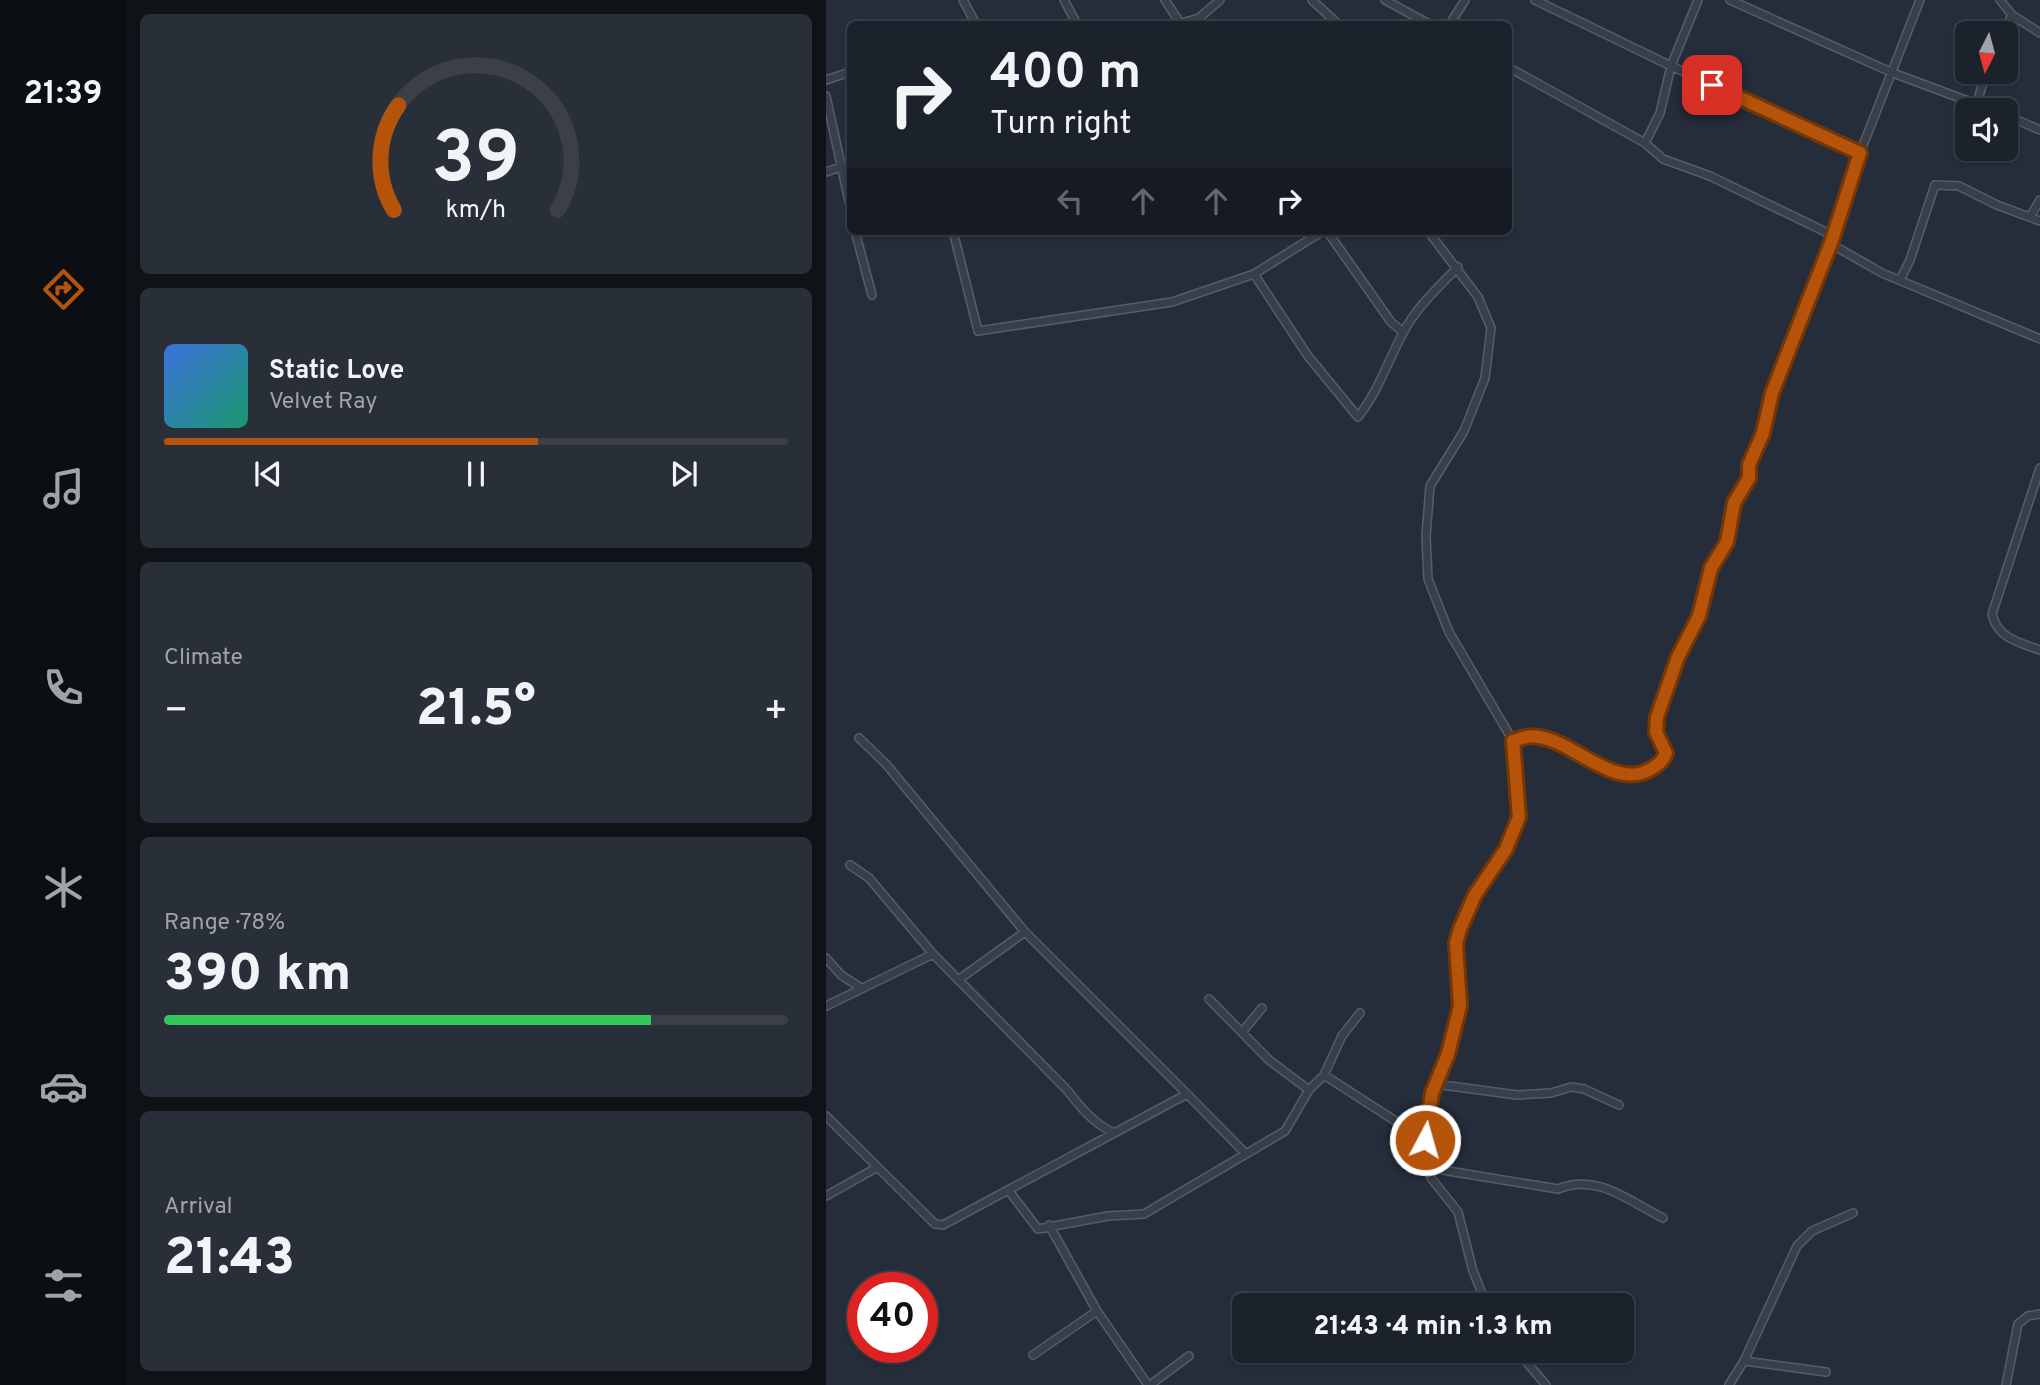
<!DOCTYPE html>
<html lang="en">
<head>
<meta charset="utf-8">
<style>
  body { margin:0; font-family:Overpass,sans-serif; background:#292f38; color:#f1f3f6; height:100vh; display:flex; flex-direction:column; font-size:26px; white-space:nowrap }
  * { box-sizing:border-box; margin:0 }
  p { font-size:23px; color:#a0a4a9 }
  .icon { flex:none; width:38px; height:38px; fill:none; stroke:currentColor; stroke-width:2; stroke-linecap:round; stroke-linejoin:round }
  .map { position:relative; flex:1; overflow:hidden }
  .sheet { display:flex; flex-direction:column; gap:14px; padding:14px; background:#0f1318; width:700px }
  .sheet>* { flex:none }
  .banner { position:absolute; left:21px; top:21px; width:665px; height:214px; border-radius:10px; box-shadow:0 2px 5px #0004,0 0 0 2px #3a3f48; background:#1c222c; color:#f1f3f6; overflow:hidden }
  .needle { width:46px; rotate:186deg }
  .tools { position:absolute; left:1129px; top:21px; display:grid; gap:14px }
  .tools a { display:grid; place-items:center; width:63px; height:63px; border-radius:10px; background:#1c222c; box-shadow:0 2px 5px #0004,0 0 0 2px #3a3f48; font-size:35px }
  .speed { position:absolute; left:21px; top:1272px; display:flex; gap:14px; font-size:35px; font-weight:700; text-align:center }
  .speed>* { display:grid; place-content:center; width:91px; height:91px; border-radius:50%; background:#1c222c; box-shadow:0 2px 5px #0004,0 0 0 2px #3a3f48; line-height:1 }
  .speed .limit { border:10px solid #d22; background:#fff; color:#111 }
  .pin { position:absolute; display:grid; place-items:center; width:60px; height:60px; color:#fff; margin:-30px; border-radius:14px; box-shadow:0 4px 10px #0006 }
  .me { position:absolute; width:77px; margin:-38px; rotate:6deg; stroke-linejoin:round; filter:drop-shadow(0 0 5px #0008) }
  .turn { display:flex; align-items:center; gap:24px; height:147px; padding:0 28px; font-size:32px }
  .turn .icon { width:91px; height:91px; stroke-width:2.5 }
  .turn b { display:block; font-size:49px; line-height:60px }
  .lanes { display:flex; align-items:center; height:66px; padding:0 28px; background:#0003; justify-content:center; gap:35px; direction:ltr }
  .lanes .off { opacity:.35 }
  .big { font-size:52px; font-weight:800; line-height:1.1 }
  .sheet .tile { flex:1; display:flex; flex-direction:column; justify-content:center; gap:10px; min-width:0; padding:0 24px; border-radius:10px; background:#292f38 }
  .sheet .dial { align-items:center; gap:0 }
  .dial svg { height:182px; overflow:visible; fill:none; stroke:#3a3f48; stroke-width:7; stroke-linecap:round; text-anchor:middle }
  .dial text { fill:#f1f3f6; stroke:none }
  .song { display:flex; align-items:center; gap:21px }
  .cover { width:84px; height:84px; border-radius:10px; background:linear-gradient(135deg,hsl(220 70% 55%),hsl(160 70% 35%)) }
  .played { height:7px; border-radius:4px; background:linear-gradient(90deg,#b45309 60%,#3a3f48 60%) }
  .keys { display:flex; justify-content:space-around; direction:ltr }
  .heat { display:flex; justify-content:space-between; align-items:center; font-size:38px; direction:ltr }
  .charge { height:10px; border-radius:5px; background:linear-gradient(90deg,#34c759 78%,#3a3f48 0) }
  .trip { position:absolute; left:406px; top:1293px; width:402px; height:70px; border-radius:10px; background:#1c222c; box-shadow:0 2px 5px #0004,0 0 0 2px #3a3f48; font-weight:800; line-height:70px; text-align:center }
  main { display:flex; flex:1; min-height:0 }
  .tabs { display:flex; flex-direction:column; width:126px; justify-content:space-around; align-items:center; background:#0b0e12; color:#a0a4a9 }
  .tabs .icon { width:49px; height:49px }
  .tabs .current { color:#b45309 }
  .tabs b { font-size:32px; color:#f1f3f6 }
  .map>svg:first-child { display:block }
</style>
</head>
<body>
<main>
<nav class="tabs">
<b>21:39</b>
<svg class="icon current" aria-label="directions" viewBox="0 0 24 24"><path d="M12 3l9 9-9 9-9-9zM9 14v-3h6M13 9l2 2-2 2"/></svg>
<svg class="icon" aria-label="music" viewBox="0 0 24 24"><path d="M9 18V5l10-2v13"/><circle cx="6" cy="18" r="3"/><circle cx="16" cy="16" r="3"/></svg>
<svg class="icon" aria-label="phone" viewBox="0 0 24 24"><path d="M5 4h4l2 5-3 2q2 4 5 5l2-3 5 2v4C11 20 4 13 5 4z"/></svg>
<svg class="icon" aria-label="climate" viewBox="0 0 24 24"><path d="M12 3v18M4 7l16 10M4 17L20 7"/></svg>
<svg class="icon" aria-label="car" viewBox="0 0 24 24"><path d="M5 17H2v-5l4-1 3-4h7l3 4 3 1v5h-3M9 17h6M6 11h13"/><circle cx="7" cy="17" r="2"/><circle cx="17" cy="17" r="2"/></svg>
<svg class="icon" aria-label="filters" viewBox="0 0 24 24"><path d="M4 7h16M4 17h16"/><circle cx="9" cy="7" r="2"/><circle cx="15" cy="17" r="2"/></svg>
</nav>
<section class="sheet">
<div class="tile dial"><svg viewBox="0 0 100 80">
<path d="M14 69A42 42 0 1 1 86 69"/>
<path d="M14 69A42 42 0 0 1 16 23" stroke="#b45309"/>
<text x="50" y="56" font-size="32" font-weight="700">39</text>
<text x="50" y="72" font-size="11">km/h</text>
</svg></div>
<div class="tile">
<div class="song"><i class="cover"></i><div><b>Static Love</b><p>Velvet Ray</p></div></div>
<div class="played"></div>
<div class="keys"><svg class="icon" aria-label="previous" viewBox="0 0 24 24"><path d="M18 5L8 12l10 7zM5 5v14"/></svg><svg class="icon" aria-label="pause" viewBox="0 0 24 24"><path d="M8 5v14M16 5v14"/></svg><svg class="icon" aria-label="next" viewBox="0 0 24 24"><path d="M6 5l10 7-10 7zM19 5v14"/></svg></div>
</div>
<div class="tile"><p>Climate</p>
<div class="heat"><a>−</a><b class="big">21.5°</b><a>+</a></div>
</div>
<div class="tile"><p>Range · 78%</p><b class="big">390 km</b><div class="charge"></div></div>
<div class="tile"><p>Arrival</p><b class="big">21:43</b></div>
</section>
<div class="map">
<svg width="1214" height="1385" viewBox="0 0 1214 1385">
  <rect width="100%" height="100%" fill="#252d3b"/>
  <g fill="none" stroke-linecap="round" stroke-linejoin="round">
    <defs>
      <path id="minor" d="M 137,0 L 150,24
        M 238,0 L 251,24
        M 339,0 L 354,23
        M 486,0 L 512,24
        M 559,0 L 603,24
        M 709,0 L 845,66 L 872,0
        M 904,0 L 1067,73 L 1166,110
        M 1094,0 L 1034,153 L 1005,244 L 1056,273 L 1214,339
        M 1174,0 L 1186,15 L 1214,33
        M 352,24 L 373,18 L 394,0
        M 624,24 L 639,0
        M 1177,33 L 1186,15
        M 682,67 L 819,143 L 834,113 L 845,66 L 1034,153
        M 0,80 L 24,72
        M 0,96 L 24,206
        M 1155,106 L 1153,96 L 1160,72
        M 1180,115 L 1214,130
        M 819,143 L 837,159 L 884,176 L 1006,235
        M 0,172 L 17,166
        M 1204,217 L 1214,200
        M 29,231 L 46,295
        M 127,231 L 152,331 L 346,302 L 428,274
        M 497,231 L 428,274 L 482,356 L 532,417 C 552,392 561,363 576,335 C 589,309 611,288 632,267
        M 501,231 L 565,322 L 577,332
        M 602,231 L 652,297 L 665,328 L 659,378 L 638,431 L 604,486 L 600,536 L 602,579 L 623,632 L 687,741 L 693,817 L 680,850 L 649,895 L 634,929 L 630,956 L 634,1006 L 622,1054 L 601,1113 L 599,1147 L 605,1178 L 632,1212 L 647,1271 L 661,1306
        M 1074,280 L 1084,260 L 1109,185 L 1133,186 L 1171,205 L 1214,221
        M 1214,468 L 1166,614 C 1171,638 1194,643 1214,650
        M 33,738 L 60,764 L 199,932
        M 687,741 C 696,738 703,735 713,737 C 749,742 788,791 825,769 C 833,764 837,761 840,753 L 830,732 L 831,717 L 852,657 L 873,616 L 885,568 L 901,542 L 908,503 L 923,478 L 923,465 L 937,433 L 946,393 L 1005,244
        M 24,865 L 43,878 L 107,954
        M 0,958 L 15,975 L 35,988
        M 383,999 L 443,1060 L 483,1090
        M 0,1006 L 107,954 L 241,1090 C 255,1108 267,1123 288,1133
        M 417,1031 L 436,1008
        M 498,1075 L 516,1036 L 534,1013
        M 609,1084 L 691,1095 L 725,1093 L 745,1087 L 758,1089 L 793,1105
        M 361,1094 L 420,1154
        M 0,1116 L 109,1224 L 117,1225 L 361,1094 L 199,932 L 132,980
        M 604,1168 L 732,1189 C 771,1173 801,1200 837,1218
        M 183,1191 L 212,1229 L 282,1216 L 318,1214 L 459,1131 L 483,1090 L 498,1075 L 599,1140
        M 0,1196 L 50,1168
        M 223,1225 L 271,1311 L 322,1385
        M 691,1351 L 720,1385
        M 207,1355 L 271,1311
        M 918,1361 L 1000,1372
        M 324,1385 L 363,1356
        M 903,1385 L 918,1361 L 971,1246 L 986,1231 L 1027,1213
        M 1180,1385 L 1192,1324 L 1202,1316 L 1214,1314"/>
    </defs>
    <use href="#minor" stroke="#565d69" stroke-width="10"/>
    <use href="#minor" stroke="#383f4b" stroke-width="7"/>
  </g>
  <g fill="none" stroke-linecap="round" stroke-linejoin="round">
    <defs>
      <path id="route" d="M 599,1140 L 606,1093 L 622,1054 L 634,1006 L 630,943 L 634,929 L 649,895 L 680,849 L 693,817 L 687,741 C 696,738 703,735 713,737 C 749,742 789,791 825,769 C 833,764 837,761 840,753 L 830,732 L 831,717 L 852,657 L 873,616 L 885,568 L 901,542 L 908,503 L 923,478 L 923,465 L 937,433 L 946,393 L 1005,243 L 1034,153 L 886,85"/>
    </defs>
    <use href="#route" stroke="#753606" stroke-width="18"/>
    <use href="#route" stroke="#b45309" stroke-width="12"/>
  </g>
</svg>
<div class="tools">
<a><svg class="needle" viewBox="-14 -14 28 28"><path d="M0-13l5 13h-10z" fill="#e53935"/><path d="M0 13l5-13h-10z" fill="#a0a4a9"/></svg></a>
<a><svg class="icon" aria-label="sound" viewBox="0 0 24 24"><path d="M4 9h4l5-4v14l-5-4H4zM17 9q2 3 0 6"/></svg></a>
</div>
<div class="speed"><div class="limit">40</div></div>
<div class="pin" style="left:886px;top:85px;background:#d93025"><svg class="icon" aria-label="arrive" viewBox="0 0 24 24"><path d="M6 21V4h12l-3 4 3 4H6"/></svg></div>
<svg class="me" style="left:599px;top:1140px" viewBox="-20 -20 40 40"><circle r="17" fill="#b45309" stroke="#fff" stroke-width="3"/><path d="M0-11L8 9 0 5-8 9z" fill="#fff"/></svg>
<div class="trip">21:43 · 4 min · 1.3 km</div>
<div class="banner">
<div class="turn"><svg class="icon" aria-label="right" viewBox="0 0 24 24"><path d="M7 20v-9h11M14 6l5 5-5 5"/></svg><div><b>400 m</b>Turn right</div></div>
<div class="lanes"><svg class="icon off" aria-label="left" viewBox="0 0 24 24"><path d="M17 20v-9H6M10 6l-5 5 5 5"/></svg><svg class="icon off" aria-label="ahead" viewBox="0 0 24 24"><path d="M12 20V5M6 11l6-6 6 6"/></svg><svg class="icon off" aria-label="ahead" viewBox="0 0 24 24"><path d="M12 20V5M6 11l6-6 6 6"/></svg><svg class="icon" aria-label="right" viewBox="0 0 24 24"><path d="M7 20v-9h11M14 6l5 5-5 5"/></svg></div>
</div>
</div>
</main>
</body>
</html>
